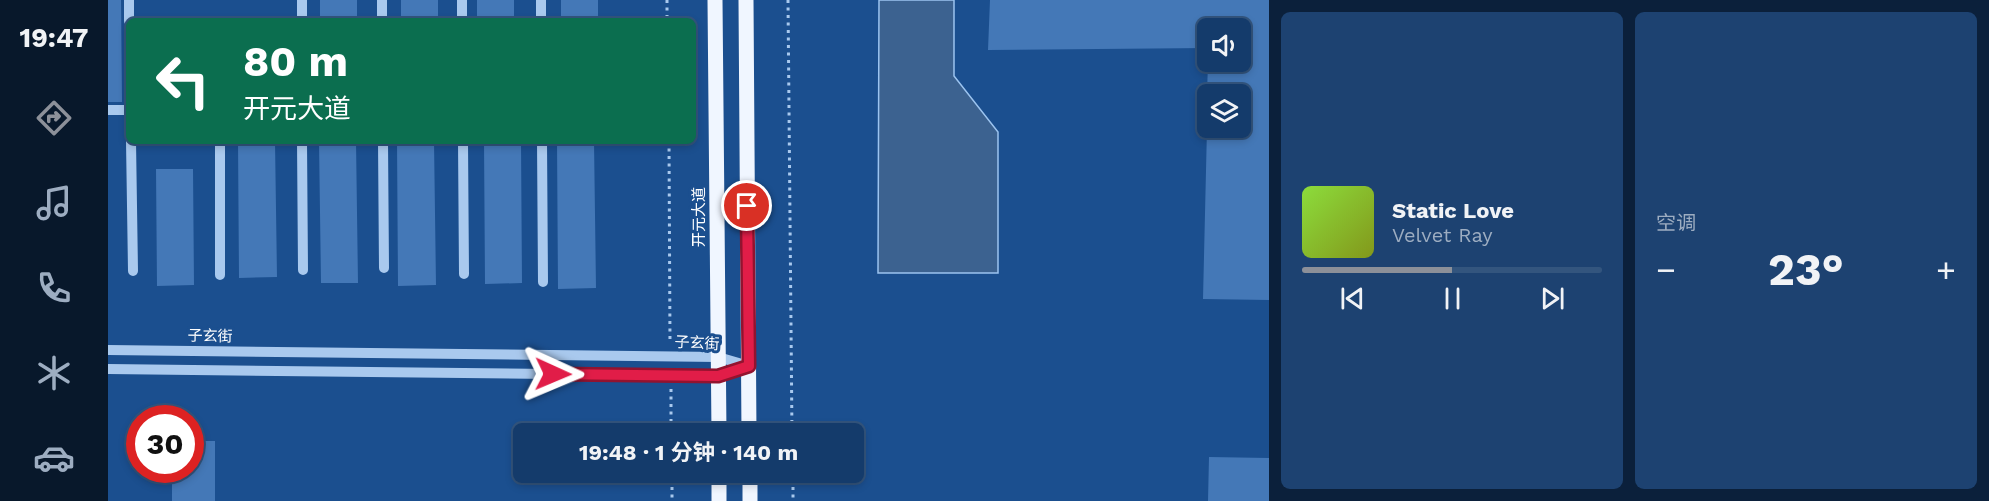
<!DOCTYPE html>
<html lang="zh">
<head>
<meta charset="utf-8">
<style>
  body { margin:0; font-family:"Work Sans","Noto Sans SC",sans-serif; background:#1d4271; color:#f1f3f6; height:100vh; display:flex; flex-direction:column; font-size:22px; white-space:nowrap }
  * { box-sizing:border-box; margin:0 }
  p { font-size:20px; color:#9dadc1 }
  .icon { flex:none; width:33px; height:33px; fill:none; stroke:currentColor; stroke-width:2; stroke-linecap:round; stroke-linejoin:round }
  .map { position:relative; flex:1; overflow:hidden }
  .drawer { display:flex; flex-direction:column; gap:12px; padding:12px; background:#0b203b; width:720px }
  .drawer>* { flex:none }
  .banner { position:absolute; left:18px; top:18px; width:570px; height:126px; border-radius:9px; box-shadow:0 3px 9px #0003,0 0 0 2px #33557e; background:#0b6e4f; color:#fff; overflow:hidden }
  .controls { position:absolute; left:1089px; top:18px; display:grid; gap:12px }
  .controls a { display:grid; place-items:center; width:54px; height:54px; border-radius:9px; background:#143b6b; box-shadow:0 3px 9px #0003,0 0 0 2px #33557e; font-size:30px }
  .speed { position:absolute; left:18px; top:405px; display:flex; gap:12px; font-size:30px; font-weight:700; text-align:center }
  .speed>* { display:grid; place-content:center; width:78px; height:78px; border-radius:50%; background:#143b6b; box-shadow:0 3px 9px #0003,0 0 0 2px #33557e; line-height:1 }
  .speed .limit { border:9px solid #d22; background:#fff; color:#111 }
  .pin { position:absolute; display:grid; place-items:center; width:51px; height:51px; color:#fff; margin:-26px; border:3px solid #fff; border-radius:50%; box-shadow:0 2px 6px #0007 }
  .me { position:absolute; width:66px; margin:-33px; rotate:91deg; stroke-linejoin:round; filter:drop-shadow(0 0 4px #0008) }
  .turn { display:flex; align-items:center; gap:21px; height:126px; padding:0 18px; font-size:27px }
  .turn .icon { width:78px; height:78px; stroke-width:2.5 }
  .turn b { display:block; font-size:42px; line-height:51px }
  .big { font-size:45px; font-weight:700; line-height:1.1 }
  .drawer .tile { flex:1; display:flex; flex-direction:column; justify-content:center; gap:9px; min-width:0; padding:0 21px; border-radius:9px; background:#1d4271 }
  .song { display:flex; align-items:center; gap:18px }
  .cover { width:72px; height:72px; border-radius:9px; background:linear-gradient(135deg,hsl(90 70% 55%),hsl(70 70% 35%)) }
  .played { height:6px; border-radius:3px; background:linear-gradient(90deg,#8c9099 50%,#33557e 50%) }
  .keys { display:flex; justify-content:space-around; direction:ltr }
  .heat { display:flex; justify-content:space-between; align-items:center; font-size:33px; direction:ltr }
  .drawer .tiles { flex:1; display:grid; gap:12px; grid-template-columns:repeat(2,1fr) }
  .trip { position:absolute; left:405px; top:423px; width:351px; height:60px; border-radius:9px; background:#143b6b; box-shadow:0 3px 9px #0003,0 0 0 2px #33557e; font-weight:700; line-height:60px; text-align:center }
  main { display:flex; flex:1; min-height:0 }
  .menu { display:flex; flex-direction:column; width:108px; justify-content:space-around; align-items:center; background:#08182b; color:#9dadc1 }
  .menu .icon { width:42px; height:42px }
  .menu .active { color:#8c9099 }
  .menu b { font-size:27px; color:#f1f3f6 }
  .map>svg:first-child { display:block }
</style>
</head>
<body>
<main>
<nav class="menu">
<b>19:47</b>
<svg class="icon active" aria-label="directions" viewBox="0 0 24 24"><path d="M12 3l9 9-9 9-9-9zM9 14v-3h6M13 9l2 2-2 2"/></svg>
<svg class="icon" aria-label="music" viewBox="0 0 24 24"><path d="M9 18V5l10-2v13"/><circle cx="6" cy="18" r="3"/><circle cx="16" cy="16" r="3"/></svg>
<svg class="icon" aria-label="phone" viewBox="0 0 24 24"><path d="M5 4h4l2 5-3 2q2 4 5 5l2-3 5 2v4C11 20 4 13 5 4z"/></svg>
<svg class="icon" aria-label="climate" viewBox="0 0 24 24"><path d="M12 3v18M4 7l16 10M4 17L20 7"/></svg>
<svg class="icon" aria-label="car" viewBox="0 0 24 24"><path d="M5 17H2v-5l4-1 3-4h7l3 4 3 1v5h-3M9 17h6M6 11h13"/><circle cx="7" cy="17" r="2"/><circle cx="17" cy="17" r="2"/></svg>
</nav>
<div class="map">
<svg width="1161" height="501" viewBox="0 0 1161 501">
  <rect width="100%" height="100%" fill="#1b4f8f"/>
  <path fill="#3c6290" stroke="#9cc4f0" stroke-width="1.5" d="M 771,0 L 846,0 L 846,76 L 890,132 L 890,273 L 770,273 Z"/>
  <path fill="#4478b7" d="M 0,0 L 13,0 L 14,102 L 0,102 Z
    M 212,0 L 249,0 L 249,21 L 212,21 Z
    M 293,0 L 330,0 L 330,21 L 293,21 Z
    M 369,0 L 406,0 L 406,21 L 369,21 Z
    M 453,0 L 490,0 L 490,21 L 453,21 Z
    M 882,0 L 1161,0 L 1161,300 L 1095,299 L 1099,128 L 1132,128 L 1132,94 L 1099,94 L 1100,62 L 1132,62 L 1132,28 L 1100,28 L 1100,48 L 880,50 Z
    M 130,141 L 167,141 L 169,277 L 131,278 Z
    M 211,141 L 248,141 L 250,283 L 213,283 Z
    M 289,141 L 326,141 L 328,285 L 290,286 Z
    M 376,141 L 413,141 L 414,283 L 377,284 Z
    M 449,141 L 486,141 L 488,288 L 450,289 Z
    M 48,169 L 85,169 L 86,285 L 49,286 Z
    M 82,441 L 107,441 L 107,501 L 64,501 L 64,470 L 82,470 Z
    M 1101,457 L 1161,458 L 1161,501 L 1100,501 Z"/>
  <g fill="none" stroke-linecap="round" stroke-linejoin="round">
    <path stroke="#a9c9ee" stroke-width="3" stroke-dasharray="3 4.5" stroke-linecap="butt" d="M 559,0 L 559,21
      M 680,0 L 684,434
      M 561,141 L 562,343
      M 563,389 L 563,434
      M 564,472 L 564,501
      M 685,472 L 685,501"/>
    <path stroke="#a9c9ee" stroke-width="10" d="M 21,0 L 21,21
      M 194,0 L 194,21
      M 274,0 L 274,21
      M 354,0 L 354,21
      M 433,0 L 433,21
      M 0,110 L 21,110
      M 23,141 L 25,271
      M 112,141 L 112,275
      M 194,141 L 195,270
      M 275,141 L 276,268
      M 355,141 L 356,274
      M 434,141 L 435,282
      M 0,350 L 610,357 L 641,366
      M 0,369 L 610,376 L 640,367"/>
    <path stroke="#f0f6ff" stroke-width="15" d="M 607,0 L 611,434
      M 638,0 L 641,434
      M 611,472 L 611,501
      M 642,472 L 642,501"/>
  </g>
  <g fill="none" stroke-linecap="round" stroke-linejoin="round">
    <defs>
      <path id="route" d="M 445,374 L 610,376 L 641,366 L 639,206"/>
    </defs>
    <use href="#route" stroke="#92132f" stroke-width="15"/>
    <use href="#route" stroke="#e11d48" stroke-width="10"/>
  </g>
  <g text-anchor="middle" stroke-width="6" stroke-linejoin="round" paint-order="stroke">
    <g font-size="15" fill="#fff" stroke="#1b4f8f">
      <text transform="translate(591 217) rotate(-90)" y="5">开元大道</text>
      <text transform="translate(102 336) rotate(1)" y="5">子玄街</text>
      <text transform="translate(589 343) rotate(3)" y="5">子玄街</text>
    </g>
  </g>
</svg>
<div class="controls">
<a><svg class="icon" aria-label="sound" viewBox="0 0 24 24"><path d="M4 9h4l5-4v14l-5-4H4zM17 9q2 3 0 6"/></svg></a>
<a><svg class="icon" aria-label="layers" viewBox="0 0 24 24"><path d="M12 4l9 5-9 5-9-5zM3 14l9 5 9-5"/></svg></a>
</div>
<div class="speed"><div class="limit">30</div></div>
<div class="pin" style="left:639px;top:206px;background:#d93025"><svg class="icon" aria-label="arrive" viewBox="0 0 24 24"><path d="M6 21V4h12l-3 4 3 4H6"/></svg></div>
<svg class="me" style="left:445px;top:374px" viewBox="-20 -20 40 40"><path d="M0-17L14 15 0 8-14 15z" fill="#e11d48" stroke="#fff" stroke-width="4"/></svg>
<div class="trip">19:48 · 1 分钟 · 140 m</div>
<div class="banner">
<div class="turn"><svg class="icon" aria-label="left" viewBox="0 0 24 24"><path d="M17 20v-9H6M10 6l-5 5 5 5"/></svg><div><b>80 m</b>开元大道</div></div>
</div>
</div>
<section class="drawer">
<div class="tiles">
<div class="tile">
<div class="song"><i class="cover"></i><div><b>Static Love</b><p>Velvet Ray</p></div></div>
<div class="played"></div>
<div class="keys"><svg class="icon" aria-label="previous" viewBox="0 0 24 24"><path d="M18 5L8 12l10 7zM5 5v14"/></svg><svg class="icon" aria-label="pause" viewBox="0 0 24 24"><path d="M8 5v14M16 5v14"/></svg><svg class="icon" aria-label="next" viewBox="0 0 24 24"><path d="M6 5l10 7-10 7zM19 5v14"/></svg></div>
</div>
<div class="tile"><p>空调</p>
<div class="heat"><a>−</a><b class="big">23°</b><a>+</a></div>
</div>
</div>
</section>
</main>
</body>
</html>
